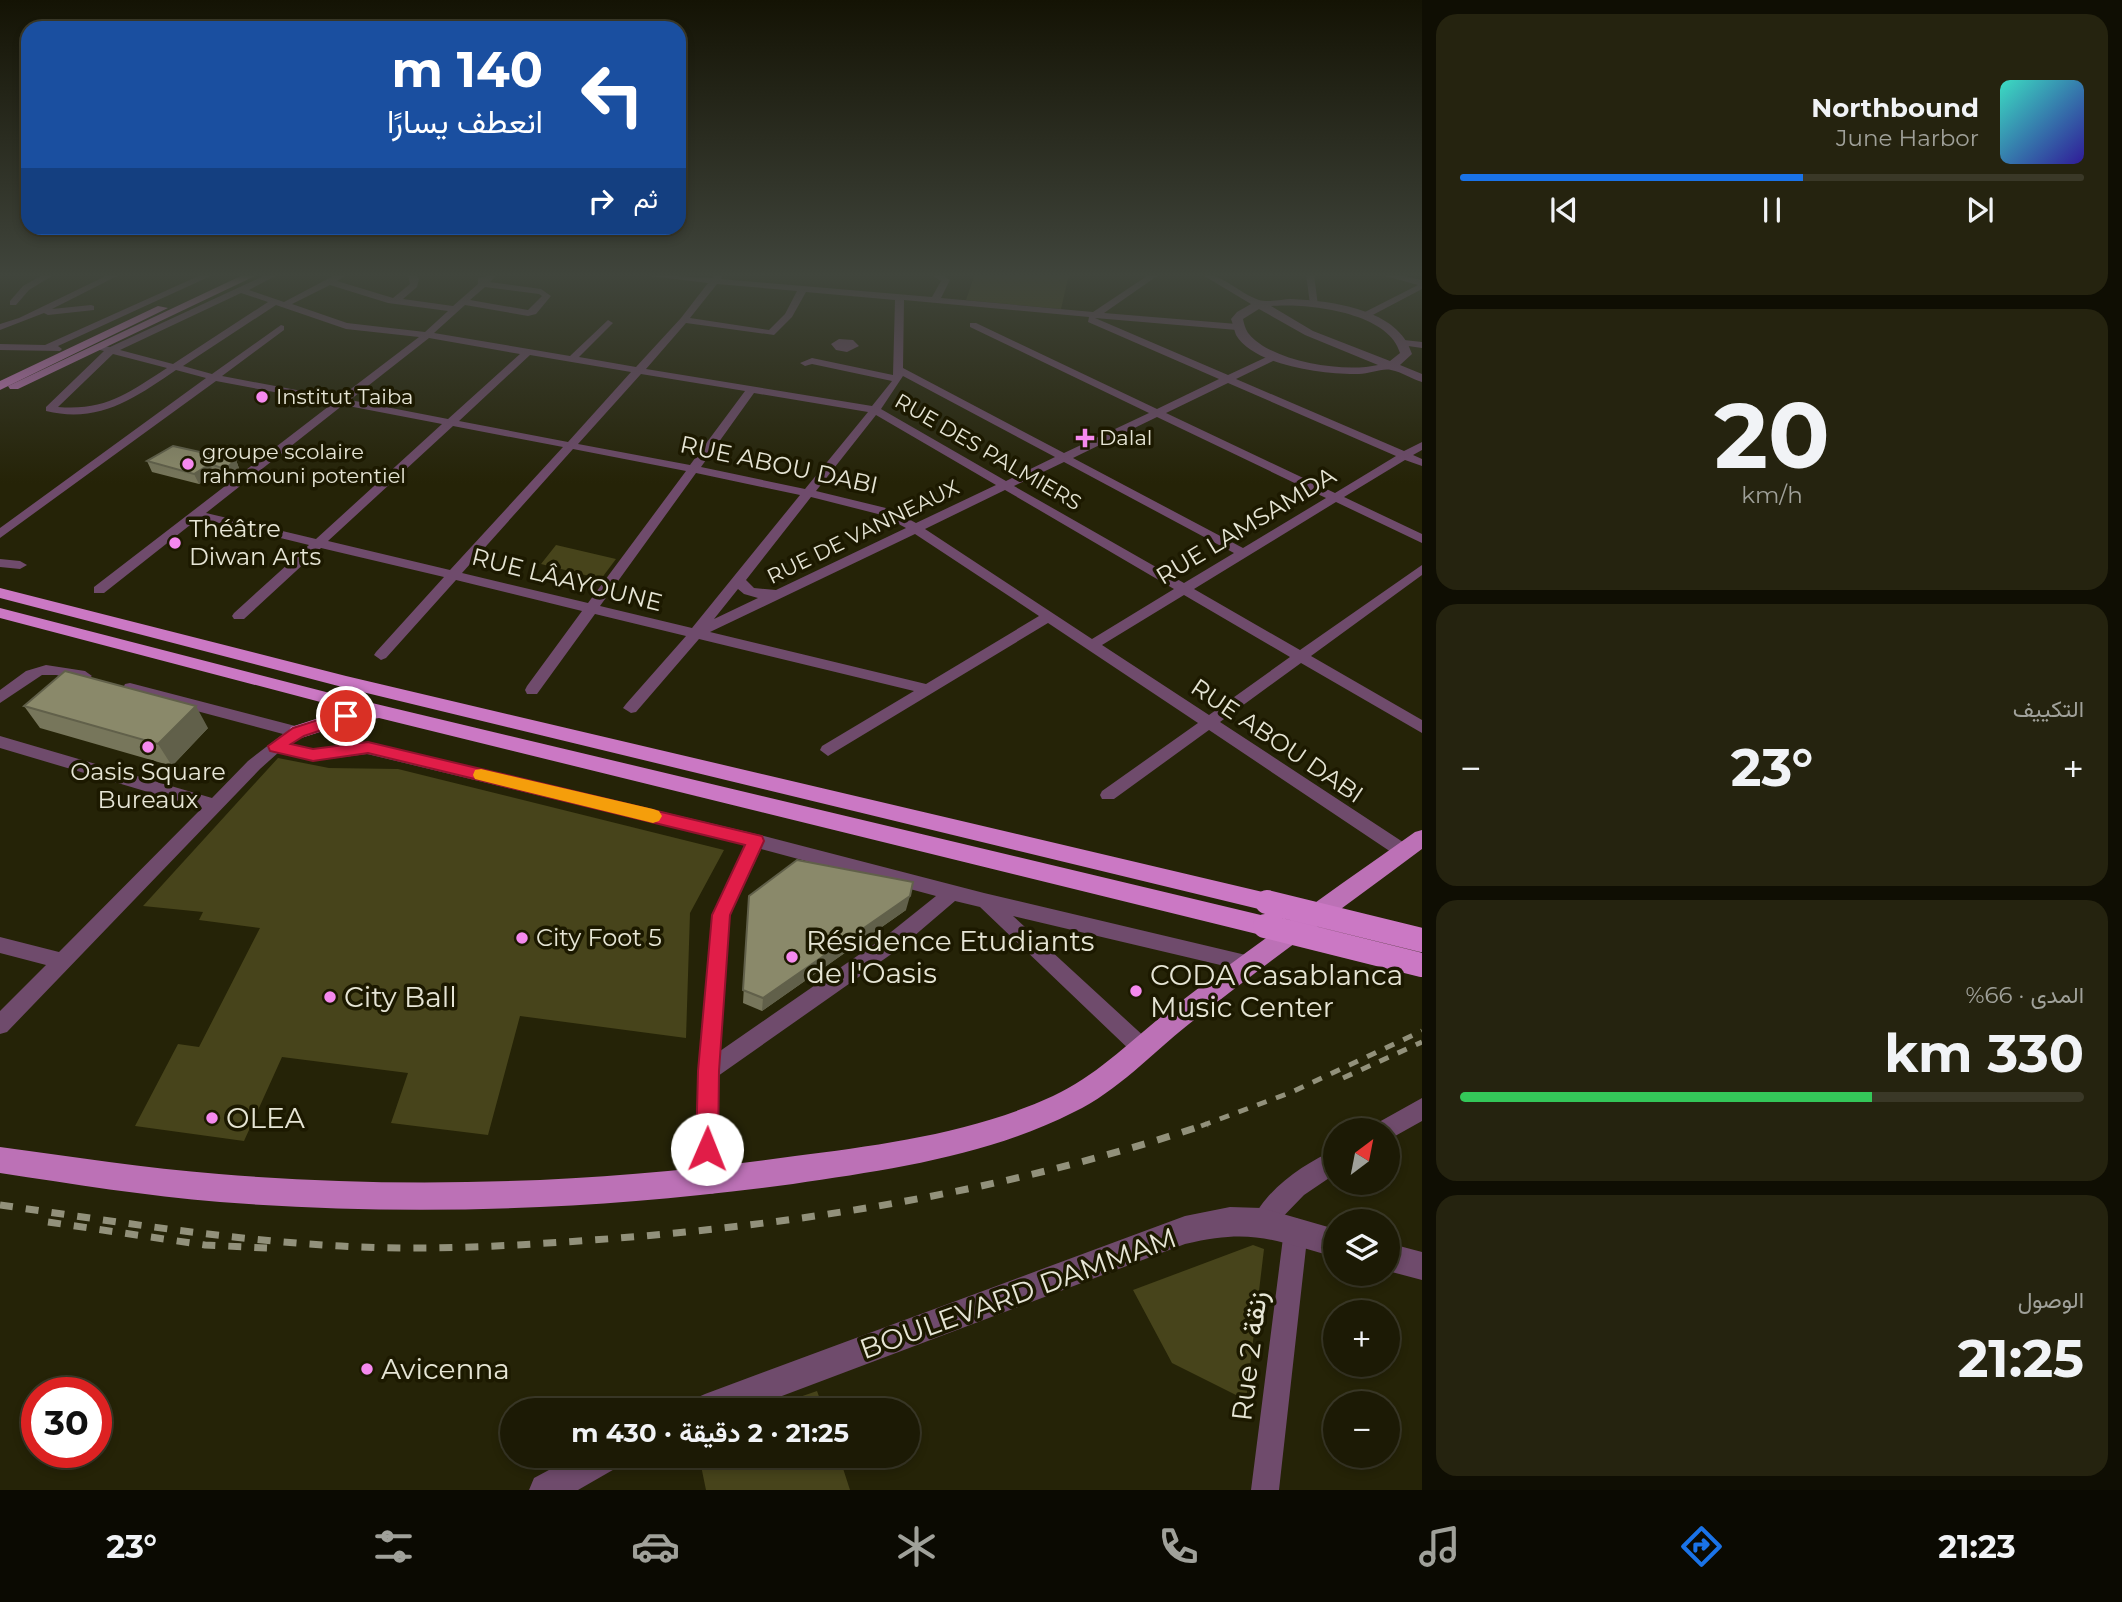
<!DOCTYPE html>
<html lang="ar">
<head>
<meta charset="utf-8">
<style>
  body { margin:0; font-family:Montserrat,Vazirmatn,sans-serif; background:#25230f; color:#f1f3f6; direction:rtl; height:100vh; display:flex; flex-direction:column; font-size:26px; white-space:nowrap }
  * { box-sizing:border-box; margin:0 }
  p { font-size:23px; color:#a0a19a }
  .icon { flex:none; width:38px; height:38px; fill:none; stroke:currentColor; stroke-width:2; stroke-linecap:round; stroke-linejoin:round }
  .map { position:relative; flex:1; overflow:hidden; direction:ltr }
  .side { display:flex; flex-direction:column; gap:14px; padding:14px; background:#0f0e03; width:700px }
  .side>* { flex:none }
  .top-card { position:absolute; left:21px; top:21px; width:665px; height:214px; border-radius:21px; box-shadow:0 4px 10px #0003,0 0 0 2px #3a3827; direction:rtl; background:#1a4fa0; color:#fff; overflow:hidden }
  .needle { width:46px; rotate:32deg }
  .controls { position:absolute; left:1323px; top:1118px; display:grid; gap:14px }
  .controls a { display:grid; place-items:center; width:77px; height:77px; border-radius:50%; background:#1c1a05; box-shadow:0 4px 10px #0003,0 0 0 2px #3a3827; font-size:35px }
  .speed { position:absolute; left:21px; top:1377px; display:flex; gap:14px; font-size:35px; font-weight:700; text-align:center }
  .speed>* { display:grid; place-content:center; width:91px; height:91px; border-radius:50%; background:#1c1a05; box-shadow:0 4px 10px #0003,0 0 0 2px #3a3827; line-height:1 }
  .speed .limit { border:10px solid #d22; background:#fff; color:#111 }
  .pin { position:absolute; display:grid; place-items:center; width:60px; height:60px; color:#fff; margin:-30px; border:4px solid #fff; border-radius:50%; box-shadow:0 2px 7px #0007 }
  .me { position:absolute; width:77px; margin:-38px; rotate:1deg; stroke-linejoin:round; filter:drop-shadow(0 0 5px #0008) }
  .turn { display:flex; align-items:center; gap:24px; height:147px; padding:0 28px; font-size:32px }
  .turn .icon { width:91px; height:91px; stroke-width:2.5 }
  .turn b { display:block; font-size:49px; line-height:60px }
  .then { display:flex; align-items:center; height:66px; padding:0 28px; background:#0003; gap:14px; font-size:26px }
  .big { font-size:52px; font-weight:700; line-height:1.1 }
  .side .tile { flex:1; display:flex; flex-direction:column; justify-content:center; gap:10px; min-width:0; padding:0 24px; border-radius:21px; background:#25230f }
  .side .dial { align-items:center; gap:0 }
  .dial b { font-size:91px; line-height:1 }
  .song { display:flex; align-items:center; gap:21px }
  .cover { width:84px; height:84px; border-radius:10px; background:linear-gradient(135deg,hsl(170 70% 55%),hsl(250 70% 35%)) }
  .played { height:7px; border-radius:4px; background:linear-gradient(90deg,#1a73e8 55%,#3a3827 55%) }
  .keys { display:flex; justify-content:space-around; direction:ltr }
  .heat { display:flex; justify-content:space-between; align-items:center; font-size:38px; direction:ltr }
  .charge { height:10px; border-radius:5px; background:linear-gradient(90deg,#34c759 66%,#3a3827 0) }
  .trip { position:absolute; left:500px; top:1398px; width:420px; height:70px; border-radius:35px; background:#1c1a05; box-shadow:0 4px 10px #0003,0 0 0 2px #3a3827; font-weight:700; line-height:70px; text-align:center; direction:rtl }
  .menu { display:flex; height:112px; justify-content:space-around; align-items:center; background:#0b0a02; color:#a0a19a }
  .menu .icon { width:49px; height:49px }
  .menu .selected { color:#1a73e8 }
  .menu b { font-size:32px; color:#f1f3f6 }
  main { display:flex; flex:1; min-height:0 }
  .map>svg:first-child { display:block }
</style>
</head>
<body>
<main>
<section class="side">
<div class="tile">
<div class="song"><i class="cover"></i><div><b>Northbound</b><p>June Harbor</p></div></div>
<div class="played"></div>
<div class="keys"><svg class="icon" aria-label="previous" viewBox="0 0 24 24"><path d="M18 5L8 12l10 7zM5 5v14"/></svg><svg class="icon" aria-label="pause" viewBox="0 0 24 24"><path d="M8 5v14M16 5v14"/></svg><svg class="icon" aria-label="next" viewBox="0 0 24 24"><path d="M6 5l10 7-10 7zM19 5v14"/></svg></div>
</div>
<div class="tile dial"><b>20</b><p>km/h</p></div>
<div class="tile"><p>التكييف</p>
<div class="heat"><a>−</a><b class="big">23°</b><a>+</a></div>
</div>
<div class="tile"><p>المدى · 66%</p><b class="big">330 km</b><div class="charge"></div></div>
<div class="tile"><p>الوصول</p><b class="big">21:25</b></div>
</section>
<div class="map">
<svg width="1422" height="1490" viewBox="0 0 1422 1490">
  <rect width="100%" height="100%" fill="#252307"/>
  <path fill="#47441b" d="M 975,274 L 1069,274 L 1061,309 L 966,300 Z
    M 556,545 L 616,559 L 601,579 L 541,564 Z
    M 278,758 L 329,768 L 398,769 L 724,850 L 690,913 L 686,1038 L 520,1016 L 488,1135 L 391,1123 L 408,1073 L 282,1057 L 244,1141 L 135,1126 L 178,1044 L 199,1047 L 260,928 L 199,920 L 203,912 L 143,906 Z
    M 1253,1245 L 1264,1249 L 1246,1400 L 1172,1363 L 1133,1290 Z
    M 817,1391 L 824,1410 L 762,1410 Z
    M 699,1456 L 839,1456 L 850,1490 L 706,1490 Z"/>
  <g fill="none" stroke-linecap="round" stroke-linejoin="round">
    <path fill="#6f4b6c" fill-rule="evenodd" d="M 44,274 L 55,274 L 29,290 L 16,305 L 10,305 L 10,301 L 23,286 Z
      M 110,274 L 121,274 L 52,309 L 91,305 L 94,306 L 94,310 L 48,315 L 44,313 L 0,330 L 0,324 L 19,318 Z
      M 203,274 L 215,274 L 58,346 L 62,349 L 60,351 L 0,350 L 0,344 L 45,345 Z
      M 268,274 L 279,274 L 249,290 L 284,302 L 337,274 L 348,274 L 337,281 L 393,298 L 410,284 L 408,274 L 416,274 L 419,279 L 417,287 L 403,299 L 453,306 L 478,284 L 478,278 L 498,274 L 490,282 L 541,289 L 551,296 L 536,314 L 528,316 L 465,305 L 434,333 L 570,356 L 608,320 L 613,323 L 579,357 L 636,367 L 681,318 L 708,283 L 633,274 L 712,278 L 715,274 L 723,274 L 721,279 L 932,297 L 941,281 L 930,274 L 941,274 L 950,280 L 941,298 L 1093,312 L 1150,274 L 1160,274 L 1104,313 L 1237,324 L 1242,327 L 1237,330 L 1095,318 L 1228,375 L 1273,354 L 1279,354 L 1279,358 L 1236,379 L 1404,451 L 1422,442 L 1422,450 L 1413,455 L 1422,459 L 1422,466 L 1405,460 L 1344,497 L 1422,534 L 1422,543 L 1336,502 L 1194,589 L 1300,650 L 1422,565 L 1422,575 L 1311,656 L 1422,720 L 1422,733 L 1301,663 L 1220,722 L 1409,846 L 1412,851 L 1409,856 L 1403,858 L 1397,856 L 1209,730 L 1114,799 L 1102,799 L 1100,795 L 1102,791 L 1198,723 L 1048,623 L 828,756 L 820,750 L 822,746 L 914,691 L 699,639 L 636,712 L 631,713 L 623,708 L 626,704 L 686,636 L 595,614 L 537,694 L 527,694 L 525,690 L 527,686 L 582,611 L 456,580 L 386,658 L 381,660 L 374,655 L 376,652 L 444,577 L 321,548 L 244,619 L 234,619 L 232,616 L 234,613 L 309,545 L 199,518 L 104,593 L 94,593 L 94,587 L 333,403 L 216,381 L 0,538 L 0,528 L 206,378 L 176,370 C 135,398 99,424 46,411 L 46,407 L 104,351 L 95,349 L 95,345 L 110,347 ZM 717,284 L 797,291 L 785,314 L 769,330 L 690,318 ZM 330,285 L 388,303 L 448,311 L 425,332 L 347,323 L 292,304 ZM 485,287 L 539,294 L 542,296 L 528,310 L 470,300 ZM 806,292 L 895,300 L 893,375 L 812,358 L 800,363 L 805,366 L 812,364 L 892,381 L 872,406 L 646,369 L 686,323 L 774,335 L 792,317 ZM 241,293 L 268,302 L 173,364 L 120,350 ZM 904,300 L 1089,317 L 1088,322 L 1219,379 L 1157,409 L 976,323 L 970,323 L 970,327 L 1149,413 L 1064,453 L 903,368 ZM 276,305 L 346,329 L 419,337 L 339,398 L 222,376 L 284,330 L 284,326 L 281,325 L 212,374 L 183,366 ZM 429,338 L 520,354 L 448,419 L 350,400 ZM 113,354 L 167,368 C 128,393 106,411 58,407 ZM 530,355 L 631,372 L 568,442 L 459,421 ZM 641,374 L 745,391 L 690,465 L 578,444 ZM 903,376 L 1055,457 L 1006,481 L 881,409 ZM 1228,383 L 1396,456 L 1335,493 L 1166,413 ZM 754,393 L 868,412 L 805,489 L 701,467 ZM 343,405 L 442,424 L 316,539 L 206,513 ZM 876,415 L 996,485 L 916,523 L 890,509 L 816,491 ZM 1157,417 L 1326,498 L 1243,548 L 1073,458 ZM 453,426 L 563,447 L 450,570 L 328,541 ZM 573,449 L 686,471 L 588,603 L 462,573 ZM 1064,462 L 1234,553 L 1184,583 L 1014,486 ZM 696,473 L 800,495 L 692,628 L 600,606 ZM 1005,490 L 1174,589 L 1092,639 L 925,529 ZM 811,497 L 882,515 L 906,528 L 776,590 L 754,588 L 746,580 ZM 915,534 L 1039,616 L 926,684 L 710,632 ZM 738,589 L 744,594 L 758,598 L 714,619 ZM 1184,595 L 1290,657 L 1209,715 L 1102,645 Z
      M 1306,274 L 1314,274 L 1318,306 L 1310,304 Z
      M 1378,274 L 1394,274 L 1422,280 L 1422,289 L 1367,318 L 1361,318 L 1361,314 L 1418,285 Z
      M 839,339 L 853,340 L 859,346 L 847,352 L 836,350 L 831,344 Z
      M 1404,340 L 1422,342 L 1422,348 L 1401,345 L 1399,343 Z
      M 0,559 L 20,561 L 27,565 L 20,569 L 0,567 Z
      M 46,665 L 85,671 L 92,676 L 85,681 L 56,675 L 42,675 L 0,703 L 0,690 L 26,671 Z
      M 130,683 L 303,728 L 306,732 L 291,744 L 313,749 L 367,742 L 756,834 L 984,893 L 1250,956 L 1257,958 L 1260,964 L 1257,970 L 1250,972 L 1013,916 L 1148,1040 L 1151,1047 L 1148,1054 L 1141,1057 L 1134,1054 L 980,907 L 955,901 L 900,948 L 718,1076 L 718,1149 L 723,1183 L 720,1191 L 712,1194 L 704,1191 L 696,1149 L 698,1071 L 712,915 L 745,845 L 367,754 L 313,761 L 279,752 L 260,769 L 7,1032 L 0,1034 L 0,1011 L 46,965 L 0,953 L 0,937 L 59,952 L 202,808 L 0,748 L 0,736 L 212,798 L 248,761 L 283,734 L 125,692 L 123,688 L 125,684 ZM 761,849 L 936,896 L 886,936 L 720,1051 L 730,915 Z
      M 1422,1098 L 1422,1121 L 1388,1140 L 1388,1130 L 1376,1130 L 1379,1122 Z
      M 1335,1150 L 1335,1174 L 1304,1195 L 1272,1228 L 1264,1231 L 1256,1228 L 1253,1220 C 1265,1190 1306,1162 1335,1150 Z
      M 1296,1218 L 1304,1222 L 1308,1230 L 1279,1490 L 1251,1490 L 1284,1230 L 1288,1222 Z"/>
    <path fill="#6f4b6c" fill-rule="evenodd" d="M 1201,274 C 1224,274 1238,293 1259,300 C 1268,303 1282,299 1291,299 C 1332,301 1399,309 1412,354 L 1400,365 L 1422,374 L 1422,382 C 1412,379 1402,372 1391,370 C 1382,368 1369,374 1359,374 C 1327,375 1254,366 1236,335 C 1234,330 1233,324 1231,319 L 1237,312 L 1251,304 ZM 1271,306 C 1307,303 1389,312 1400,353 L 1390,361 L 1313,331 ZM 1259,309 L 1305,335 L 1378,365 C 1344,373 1272,362 1249,334 C 1246,331 1244,324 1243,319 Z
      M 1230,1207 L 1262,1208 L 1335,1229 L 1335,1257 C 1271,1240 1253,1228 1185,1244 L 745,1410 L 689,1410 L 694,1399 L 705,1394 L 1185,1216 Z
      M 1388,1243 L 1422,1252 L 1422,1280 L 1388,1271 Z
      M 575,1456 L 623,1456 L 618,1467 L 578,1490 L 529,1490 L 534,1478 Z"/>
    <path fill="#bc71b6" fill-rule="evenodd" d="M 245,274 L 259,274 L 18,389 L 10,389 L 8,386 Z
      M 1422,830 L 1422,849 C 1344,907 1265,964 1189,1024 C 1151,1054 1118,1091 1074,1112 C 988,1156 888,1170 793,1184 C 603,1210 412,1217 220,1202 C 146,1196 73,1184 0,1173 L 0,1147 C 73,1157 145,1168 219,1174 C 411,1190 603,1183 795,1156 C 880,1145 973,1133 1053,1096 C 1099,1075 1135,1036 1175,1006 C 1253,946 1334,889 1415,832 Z"/>
    <path fill="#cb78c4" fill-rule="evenodd" d="M 158,306 L 168,308 L 0,390 L 0,381 Z
      M 0,588 L 346,676 L 1267,893 L 1275,895 L 1278,902 L 1275,909 L 1267,911 L 346,688 L 0,598 Z
      M 0,608 L 326,692 L 1265,916 L 1273,919 L 1276,926 L 1273,933 L 1265,936 L 379,718 L 348,723 L 298,739 L 291,737 L 288,732 L 291,727 L 347,709 L 0,618 Z"/>
    <path stroke="#92917b" stroke-width="5" stroke-dasharray="10 10" stroke-linecap="butt" d="M 1343,1078 L 1422,1042
      M 1201,1126 L 1292,1092 L 1422,1031"/>
    <path stroke="#92917b" stroke-width="7" stroke-dasharray="13 13" stroke-linecap="butt" d="M 0,1205 C 113,1221 227,1240 341,1246 C 425,1251 509,1246 593,1240 C 801,1225 1008,1191 1207,1124
      M 48,1222 L 205,1245 L 267,1248"/>
    <path stroke="#cb78c4" stroke-width="24" d="M 1267,902 L 1422,940
      M 1265,926 L 1422,965"/>
  </g>
  <path fill="#77765b" d="M 236,460 L 240,471 L 229,480 L 215,475 L 199,484 L 152,472 L 147,461 Z
    M 24,706 L 208,728 L 172,766 L 40,728 Z
    M 749,896 L 906,910 L 762,1011 L 743,1003 Z"/>
  <path fill="#61604a" d="M 236,460 L 240,471 L 229,480 L 225,469 Z
    M 210,464 L 215,475 L 199,484 L 194,474 Z
    M 196,706 L 208,728 L 172,766 L 158,744 Z
    M 910,896 L 906,910 L 762,1011 L 763,998 Z"/>
  <path fill="#8a896a" stroke="#61604a" stroke-width="2" d="M 173,446 L 236,460 L 225,469 L 210,464 L 194,474 L 147,461 Z
    M 65,671 L 196,706 L 158,744 L 24,706 Z
    M 797,860 L 913,882 L 910,896 L 763,998 L 743,990 L 749,896 Z"/>
  <linearGradient id="sky" x2="0" y2="1"><stop stop-color="#141304"/><stop offset="0.57" stop-color="#40453c"/><stop offset="1" stop-color="#40453c" stop-opacity="0"/></linearGradient>
  <rect width="1422" height="483" fill="url(#sky)"/>
  <path fill="#e11d48" stroke="#92132f" stroke-width="2" d="M 346,711 L 354,716 L 352,720 L 304,736 L 291,744 L 313,749 L 368,742 L 762,836 L 764,841 L 730,915 L 719,1071 L 718,1149 L 715,1157 L 707,1160 L 699,1157 L 696,1149 L 698,1071 L 712,915 L 745,845 L 368,753 L 313,761 L 270,751 L 268,746 L 293,728 Z"/>
  <path fill="#f59e0b" d="M 481,769 L 653,809 L 659,811 L 662,816 L 659,821 L 653,823 L 475,779 L 473,775 L 475,770 Z"/>
  <g fill="#f589ee" stroke="#1c1900" stroke-width="2.5">
    <circle cx="262" cy="397" r="7"/>
    <path d="M1081.5 427.5h7v7h7v7h-7v7h-7v-7h-7v-7h7z"/>
    <circle cx="188" cy="464" r="7"/>
    <circle cx="175" cy="543" r="7"/>
    <circle cx="148" cy="747" r="7"/>
    <circle cx="522" cy="938" r="7"/>
    <circle cx="792" cy="957" r="7"/>
    <circle cx="1136" cy="991" r="7"/>
    <circle cx="330" cy="997" r="7"/>
    <circle cx="212" cy="1118" r="7"/>
    <circle cx="367" cy="1369" r="7"/>
  </g>
  <g text-anchor="middle" stroke-width="7" stroke-linejoin="round" paint-order="stroke">
    <g font-size="21" fill="#e6e5d5" stroke="#1c1900" text-anchor="start">
      <text x="276" y="404">Institut Taiba</text>
      <text x="1099" y="445">Dalal</text>
      <text x="202" y="459">groupe scolaire<tspan x="202" dy="24">rahmouni potentiel</tspan></text>
    </g>
    <g font-size="21" fill="#e6e5d5" stroke="#1c1900">
      <text transform="translate(988 452) rotate(30)" y="7">RUE DES PALMIERS</text>
      <text transform="translate(863 532) rotate(-26)" y="7">RUE DE VANNEAUX</text>
    </g>
    <g font-size="24" fill="#e6e5d5" stroke="#1c1900">
      <text transform="translate(779 465) rotate(12)" y="8">RUE ABOU DABI</text>
      <text transform="translate(1246 526) rotate(-31)" y="8">RUE LAMSAMDA</text>
      <text transform="translate(567 580) rotate(14)" y="8">RUE LÂAYOUNE</text>
      <text transform="translate(1277 741) rotate(34)" y="8">RUE ABOU DABI</text>
    </g>
    <g font-size="24" fill="#e6e5d5" stroke="#1c1900" text-anchor="start">
      <text x="189" y="537">Théâtre<tspan x="189" dy="28">Diwan Arts</tspan></text>
      <text x="148" y="780" text-anchor="middle">Oasis Square<tspan x="148" dy="28">Bureaux</tspan></text>
      <text x="536" y="946">City Foot 5</text>
    </g>
    <g font-size="28" fill="#e6e5d5" stroke="#1c1900" text-anchor="start">
      <text x="806" y="951">Résidence Etudiants<tspan x="806" dy="32">de l'Oasis</tspan></text>
      <text x="1150" y="985">CODA Casablanca<tspan x="1150" dy="32">Music Center</tspan></text>
      <text x="344" y="1007">City Ball</text>
      <text x="226" y="1128">OLEA</text>
      <text x="381" y="1379">Avicenna</text>
    </g>
    <g font-size="28" fill="#e6e5d5" stroke="#1c1900">
      <text transform="translate(1018 1293) rotate(-20)" y="10">BOULEVARD DAMMAM</text>
      <text transform="translate(1249 1356) rotate(-83)" y="10">Rue 2 زنقة</text>
    </g>
  </g>
</svg>
<div class="controls">
<a><svg class="needle" viewBox="-14 -14 28 28"><path d="M0-13l5 13h-10z" fill="#e53935"/><path d="M0 13l5-13h-10z" fill="#a0a19a"/></svg></a>
<a><svg class="icon" aria-label="layers" viewBox="0 0 24 24"><path d="M12 4l9 5-9 5-9-5zM3 14l9 5 9-5"/></svg></a>
<a>+</a>
<a>−</a>
</div>
<div class="speed"><div class="limit">30</div></div>
<div class="pin" style="left:346px;top:716px;background:#d93025"><svg class="icon" aria-label="arrive" viewBox="0 0 24 24"><path d="M6 21V4h12l-3 4 3 4H6"/></svg></div>
<svg class="me" style="left:707px;top:1149px" viewBox="-20 -20 40 40"><circle r="19" fill="#fff"/><path d="M0-13L10 11 0 6-10 11z" fill="#e11d48"/></svg>
<div class="trip">21:25 · 2 دقيقة · 430 m</div>
<div class="top-card">
<div class="turn"><svg class="icon" aria-label="left" viewBox="0 0 24 24"><path d="M17 20v-9H6M10 6l-5 5 5 5"/></svg><div><b>140 m</b>انعطف يسارًا</div></div>
<div class="then">ثم<svg class="icon" aria-label="right" viewBox="0 0 24 24"><path d="M7 20v-9h11M14 6l5 5-5 5"/></svg></div>
</div>
</div>
</main>
<nav class="menu">
<b>21:23</b>
<svg class="icon selected" aria-label="directions" viewBox="0 0 24 24"><path d="M12 3l9 9-9 9-9-9zM9 14v-3h6M13 9l2 2-2 2"/></svg>
<svg class="icon" aria-label="music" viewBox="0 0 24 24"><path d="M9 18V5l10-2v13"/><circle cx="6" cy="18" r="3"/><circle cx="16" cy="16" r="3"/></svg>
<svg class="icon" aria-label="phone" viewBox="0 0 24 24"><path d="M5 4h4l2 5-3 2q2 4 5 5l2-3 5 2v4C11 20 4 13 5 4z"/></svg>
<svg class="icon" aria-label="climate" viewBox="0 0 24 24"><path d="M12 3v18M4 7l16 10M4 17L20 7"/></svg>
<svg class="icon" aria-label="car" viewBox="0 0 24 24"><path d="M5 17H2v-5l4-1 3-4h7l3 4 3 1v5h-3M9 17h6M6 11h13"/><circle cx="7" cy="17" r="2"/><circle cx="17" cy="17" r="2"/></svg>
<svg class="icon" aria-label="filters" viewBox="0 0 24 24"><path d="M4 7h16M4 17h16"/><circle cx="9" cy="7" r="2"/><circle cx="15" cy="17" r="2"/></svg>
<b>23°</b>
</nav>
</body>
</html>
